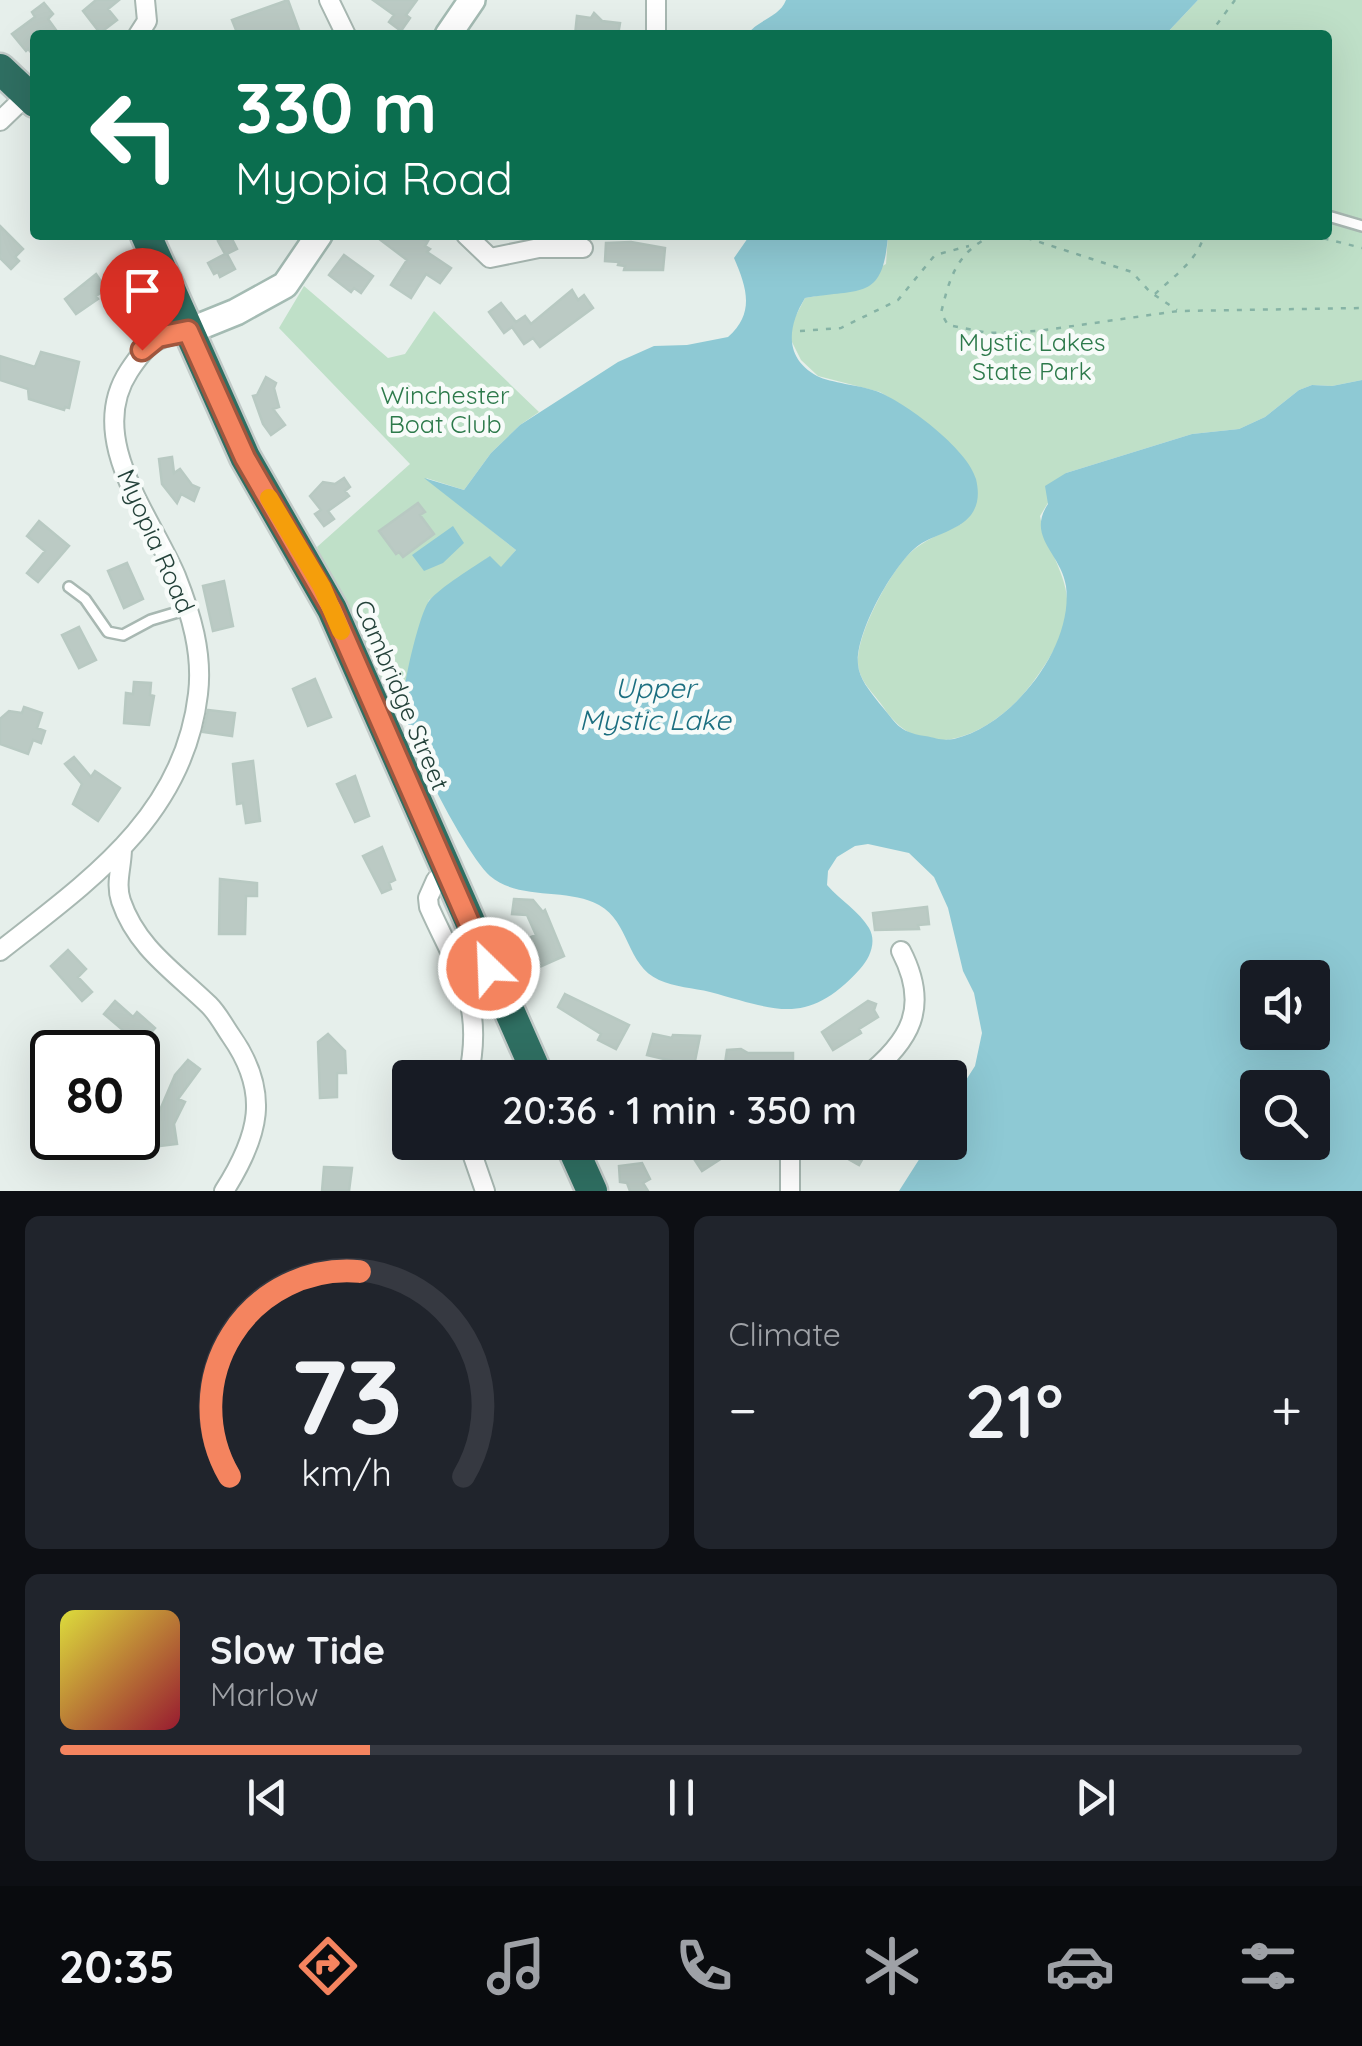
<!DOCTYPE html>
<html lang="en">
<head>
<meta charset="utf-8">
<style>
  body { margin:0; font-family:Quicksand,sans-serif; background:#20242c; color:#f1f3f6; height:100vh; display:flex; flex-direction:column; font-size:38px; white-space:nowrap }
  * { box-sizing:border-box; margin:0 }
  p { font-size:32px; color:#9ea1a6 }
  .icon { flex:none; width:55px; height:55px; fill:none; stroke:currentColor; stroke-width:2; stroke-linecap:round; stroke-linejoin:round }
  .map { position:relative; height:1191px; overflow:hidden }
  .side { display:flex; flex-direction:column; gap:25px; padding:25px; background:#0d0f14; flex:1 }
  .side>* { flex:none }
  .top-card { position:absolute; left:30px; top:30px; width:1302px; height:210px; border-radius:10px; box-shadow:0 10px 40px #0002; background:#0b6e4f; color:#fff; overflow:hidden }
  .controls { position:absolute; left:1240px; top:960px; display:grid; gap:20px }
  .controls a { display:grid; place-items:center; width:90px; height:90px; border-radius:10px; background:#171b24; box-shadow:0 10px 40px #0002; font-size:50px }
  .speed { position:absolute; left:30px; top:1030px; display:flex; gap:20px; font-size:50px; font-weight:700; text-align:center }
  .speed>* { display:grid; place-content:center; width:130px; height:130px; border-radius:50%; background:#171b24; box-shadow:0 10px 40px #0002; line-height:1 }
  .speed .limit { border:5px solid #111; border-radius:15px; background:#fff; color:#111 }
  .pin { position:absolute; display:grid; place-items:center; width:85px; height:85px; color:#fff; margin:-102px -42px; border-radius:50% 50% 50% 0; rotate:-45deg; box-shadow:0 0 10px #0007 }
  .pin .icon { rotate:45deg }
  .me { position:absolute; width:110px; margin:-55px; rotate:336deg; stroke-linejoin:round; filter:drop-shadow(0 0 8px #0008) }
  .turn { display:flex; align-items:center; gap:35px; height:210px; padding:0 40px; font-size:45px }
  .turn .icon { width:130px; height:130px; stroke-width:2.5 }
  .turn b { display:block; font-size:70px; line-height:85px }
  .big { font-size:75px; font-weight:600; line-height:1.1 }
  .side .card { flex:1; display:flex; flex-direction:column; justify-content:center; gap:15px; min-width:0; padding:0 35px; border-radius:15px; background:#20242c }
  .side .dial { align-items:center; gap:0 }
  .dial svg { height:260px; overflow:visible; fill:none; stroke:#363941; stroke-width:7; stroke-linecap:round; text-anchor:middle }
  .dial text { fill:#f1f3f6; stroke:none }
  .song { display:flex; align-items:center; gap:30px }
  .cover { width:120px; height:120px; border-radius:15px; background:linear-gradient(135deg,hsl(60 70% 55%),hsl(350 70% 35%)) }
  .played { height:10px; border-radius:5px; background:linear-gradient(90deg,#f4845f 25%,#363941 25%) }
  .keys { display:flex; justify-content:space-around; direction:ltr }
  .heat { display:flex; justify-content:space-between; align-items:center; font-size:55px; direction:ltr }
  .side .tiles { flex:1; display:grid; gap:25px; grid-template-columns:1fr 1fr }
  .card:last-child { grid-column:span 2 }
  .trip { position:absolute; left:392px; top:1060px; width:575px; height:100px; border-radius:10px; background:#171b24; box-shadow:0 10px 40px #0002; font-weight:600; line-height:100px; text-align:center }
  .menu { display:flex; height:160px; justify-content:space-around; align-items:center; background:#090b0e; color:#9ea1a6 }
  .menu .icon { width:70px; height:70px }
  .menu .current { color:#f4845f }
  .menu b { font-size:45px; color:#f1f3f6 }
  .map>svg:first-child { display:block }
</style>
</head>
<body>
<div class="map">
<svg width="1362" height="1191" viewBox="0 0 1362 1191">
  <rect width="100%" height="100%" fill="#e6efeb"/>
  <path fill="#bfe0c8" d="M 1198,0 L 1362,0 L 1362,380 L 1332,386 L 1312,385 L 1299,390 L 1265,417 L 1239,429 L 1192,434 L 1066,473 L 1040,516 C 1046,551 1072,578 1067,616 C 1063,641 1035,683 1017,701 C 978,740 920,762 884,708 C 874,693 859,682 858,663 C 856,635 889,574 909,554 C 923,540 943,533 961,524 L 903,406 L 880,392 L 818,376 L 801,360 L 791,340 L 790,327 L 805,298 L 833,293 L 886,264 L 888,235 L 1328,235 L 1328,35 L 1165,35 Z
    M 304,286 L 388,358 L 405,354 L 434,311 L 539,412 L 520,425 L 491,453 L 464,490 L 426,478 L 516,550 L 501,568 L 489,557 L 429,600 L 414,647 L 403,704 L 392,711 L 317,547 L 410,464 L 279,328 Z"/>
  <path fill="#8ec9d4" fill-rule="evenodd" d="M 786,0 L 1198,0 L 1165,35 L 747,35 C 758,19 779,18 786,0 Z
    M 750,235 L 888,235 C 883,302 861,288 805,298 C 788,326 783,357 817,376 C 831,383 859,385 876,391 C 904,401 968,449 976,479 C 979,492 979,504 971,515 C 958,531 935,534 919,545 C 894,563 855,633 858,664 C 859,679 870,691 879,703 C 896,722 897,732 925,736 C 937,738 941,741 954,739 C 1013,725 1074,647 1066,586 C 1061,553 1026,537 1048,504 L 1045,486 L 1066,473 L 1192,434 L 1239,429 L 1265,417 L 1299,390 L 1312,385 L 1332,386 L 1362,380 L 1362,1191 L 899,1191 L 920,1158 L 925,1143 L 950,1142 L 950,1105 L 975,1066 L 982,1033 L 974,993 L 963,971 L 948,908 L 934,877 L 909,853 L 868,844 L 855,846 L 837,857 L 828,871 L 827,885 C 840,900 859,911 869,928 C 877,942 870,958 860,969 C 807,1027 777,1010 710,992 C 694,988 674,987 659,980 C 626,965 630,922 599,905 C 567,887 519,901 490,876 C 467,856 403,735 403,703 C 403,685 419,615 429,601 C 439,588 475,566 490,556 L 501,567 L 516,550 L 424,478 L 464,490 L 491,453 L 520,425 L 618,362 L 654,346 L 687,345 L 728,337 C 755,313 747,288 734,258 ZM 1258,978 L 1312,978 L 1312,1032 L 1258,1032 ZM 1258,1088 L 1312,1088 L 1312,1142 L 1258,1142 Z
    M 453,526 L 464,543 L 443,563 L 424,571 L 412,555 Z"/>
  <path fill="#bbcac4" stroke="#b8c9c2" stroke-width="2.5" d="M 96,0 L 119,0 L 108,9 L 117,20 L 100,33 L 83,11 Z
    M 288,0 L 299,30 L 284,35 L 238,35 L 232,20 Z
    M 373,0 L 417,0 L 406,15 L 410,18 L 401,31 L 389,22 L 394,15 Z
    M 44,3 L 53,14 L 48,19 L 56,30 L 50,35 L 35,35 L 35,57 L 28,49 L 26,51 L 12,34 L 35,17 L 32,12 Z
    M 594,13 L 602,21 L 620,23 L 618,35 L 575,35 L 577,16 L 591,18 Z
    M 0,226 L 23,249 L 15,257 L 19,261 L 11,269 L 0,258 Z
    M 230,235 L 237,249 L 227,254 L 235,269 L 220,277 L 218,272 L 214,274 L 208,263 L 225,254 L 218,241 Z
    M 374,235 L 412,235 L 428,241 L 425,246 L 430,249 L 427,252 L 451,268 L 440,283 L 426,274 L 411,298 L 391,285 L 407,260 Z
    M 631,242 L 665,248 L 663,270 L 624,270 L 625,266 L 618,265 L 619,262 L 605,261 L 606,243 Z
    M 344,255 L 373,276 L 361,293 L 354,288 L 351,292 L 329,275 Z
    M 96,274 L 106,289 L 96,296 L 98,299 L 76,314 L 65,299 Z
    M 572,290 L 578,300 L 584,295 L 593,308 L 540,347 L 533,338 L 524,344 L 512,327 L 504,333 L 489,312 L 501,303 L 516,322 L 525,316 L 531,324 Z
    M 41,352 L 79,362 L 69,408 L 65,407 L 64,410 L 29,399 L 28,389 L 0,380 L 0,356 L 35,367 Z
    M 266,377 L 276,383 L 274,388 L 279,407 L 273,409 L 285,425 L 271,435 L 263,424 L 253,396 L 257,395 Z
    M 172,457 L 174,473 L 180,469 L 192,485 L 199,488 L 194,501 L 181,494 L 177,503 L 162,484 L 159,459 Z
    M 344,478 L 350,487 L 345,491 L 349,496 L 328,511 L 334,519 L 324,526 L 315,514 L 321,510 L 310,496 L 323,482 L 335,484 Z
    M 418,503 L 425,512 L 420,515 L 434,534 L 403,557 L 399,552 L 396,554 L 379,531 Z
    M 39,521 L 69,546 L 38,582 L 27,573 L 45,551 L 27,536 Z
    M 127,563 L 143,599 L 124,608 L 108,571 Z
    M 224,581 L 233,626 L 213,631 L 203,586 Z
    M 79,627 L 96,660 L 79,668 L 62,635 Z
    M 315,679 L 331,717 L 308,726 L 293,689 Z
    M 134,682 L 151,683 L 150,695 L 154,696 L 149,725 L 124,723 L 126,693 L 133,694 Z
    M 24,707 L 42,713 L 37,728 L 45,731 L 41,743 L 33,740 L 28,754 L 0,744 L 0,719 L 9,711 L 22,713 Z
    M 208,710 L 235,713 L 232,736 L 203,732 Z
    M 74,757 L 91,777 L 95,771 L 120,788 L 98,821 L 73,804 L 82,784 L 65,764 Z
    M 253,761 L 260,821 L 246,823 L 243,803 L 237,804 L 233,764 Z
    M 355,776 L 369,816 L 355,822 L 337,784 Z
    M 382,847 L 395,880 L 389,883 L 391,889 L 382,893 L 363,856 Z
    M 220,879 L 257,883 L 257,896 L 246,896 L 245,934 L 219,934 Z
    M 514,899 L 533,900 L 543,912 L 545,910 L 564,956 L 528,972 L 515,944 L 536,935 L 527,915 L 512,914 Z
    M 927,907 L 929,924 L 918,925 L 919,929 L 875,930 L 873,913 Z
    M 68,950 L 86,969 L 78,977 L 92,992 L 82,1001 L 51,966 Z
    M 565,994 L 629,1025 L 616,1049 L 598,1040 L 601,1034 L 558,1007 Z
    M 115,1001 L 133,1017 L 137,1012 L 155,1028 L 145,1039 L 136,1032 L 132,1038 L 104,1014 Z
    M 868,1001 L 876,1004 L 874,1010 L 878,1017 L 859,1029 L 861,1033 L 833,1050 L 822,1032 Z
    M 328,1034 L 345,1051 L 346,1073 L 337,1073 L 337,1097 L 320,1098 L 318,1042 Z
    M 653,1034 L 672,1038 L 673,1035 L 700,1036 L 694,1066 L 647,1055 Z
    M 741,1049 L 748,1053 L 793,1053 L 793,1069 L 768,1069 L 769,1078 L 744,1078 L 744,1073 L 724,1070 L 727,1050 Z
    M 188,1060 L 200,1069 L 178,1099 L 185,1102 L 174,1124 L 177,1144 L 159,1146 L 158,1137 L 149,1138 L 150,1124 L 154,1124 L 175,1075 Z
    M 683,1142 L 713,1142 L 722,1158 L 702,1171 Z
    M 818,1142 L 872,1142 L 859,1165 Z
    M 642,1163 L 650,1179 L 643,1183 L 648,1191 L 630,1191 L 627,1183 L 620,1182 L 619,1166 Z
    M 324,1167 L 352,1168 L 349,1191 L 322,1191 Z"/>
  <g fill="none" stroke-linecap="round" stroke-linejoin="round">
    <defs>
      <path id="lane" d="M 1328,216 L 1362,226
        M 69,587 L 85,599 L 108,632 L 123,635 L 151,620 L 188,609"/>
      <path id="street" d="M 329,0 L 346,35
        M 656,0 L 656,35
        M 138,35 L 147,21 L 145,0
        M 0,121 L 27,95
        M 466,235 L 490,258 L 539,248 L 583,248
        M 122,848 C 122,867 115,883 121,901 C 137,948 175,972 209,1005 C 218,1014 224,1026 231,1036 C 271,1093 259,1136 224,1191
        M 447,875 L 436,880 L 428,898 L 429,907 C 458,972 485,1003 468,1078
        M 0,951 C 89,881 184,816 198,694 C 203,653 191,614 176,576 C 150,515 85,438 129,371 C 148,342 155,338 189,331
        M 549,1078 L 600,1078
        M 864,1078 C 911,1041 930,1007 901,951
        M 468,1142 L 485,1191
        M 782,1142 L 790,1158 L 790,1191"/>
      <path id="secondary" d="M 448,35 L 472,0
        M 189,331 L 236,312 L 285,285 L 319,235"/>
      <path id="highway" d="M 0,69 L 35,102
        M 146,235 L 245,457 L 332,609 L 539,1078
        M 570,1142 L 592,1191"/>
    </defs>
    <use href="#lane" stroke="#a8b8b2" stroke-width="14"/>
    <use href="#street" stroke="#a8b8b2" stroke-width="22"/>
    <use href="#secondary" stroke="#a4bbb3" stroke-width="30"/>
    <use href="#highway" stroke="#c2cac8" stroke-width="35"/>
    <path stroke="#86b3a5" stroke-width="2.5" stroke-dasharray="5 8" stroke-linecap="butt" d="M 1209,35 L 1235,0
      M 993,235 C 957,252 950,276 941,313 L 948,325 L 988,333 L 1038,331 L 1178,311 L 1362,308
      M 1001,235 L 1024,237 L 1132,272 L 1150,292 L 1177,310
      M 1311,235 L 1362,248
      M 1155,294 C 1173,277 1198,260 1204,235
      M 800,331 L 841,328 L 898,300 L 935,255 L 969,246"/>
    <use href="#lane" stroke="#fff" stroke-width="9"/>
    <use href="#street" stroke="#fff" stroke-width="18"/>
    <use href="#secondary" stroke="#fff" stroke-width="25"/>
    <use href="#highway" stroke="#2f6f62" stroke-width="30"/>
  </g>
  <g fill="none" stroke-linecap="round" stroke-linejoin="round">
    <defs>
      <path id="route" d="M 142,350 L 158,337 L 188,331 L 245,458 L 332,609 L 489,968"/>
    </defs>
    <use href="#route" stroke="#9f563e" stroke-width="25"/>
    <use href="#route" stroke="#f4845f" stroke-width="18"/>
    <path stroke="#f59e0b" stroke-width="18" d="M 269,498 L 322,587 L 341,631"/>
  </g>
  <g text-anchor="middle" stroke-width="9" stroke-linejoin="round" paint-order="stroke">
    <g font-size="25" fill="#2d7a4b" stroke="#f7fbf9">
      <text x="1032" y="351">Mystic Lakes<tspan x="1032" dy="29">State Park</tspan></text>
      <text x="445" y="404">Winchester<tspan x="445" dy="29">Boat Club</tspan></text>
    </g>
    <g font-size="25" fill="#24423a" stroke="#f7fbf9">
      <text transform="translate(156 541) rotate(66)" y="9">Myopia Road</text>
      <text transform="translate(402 695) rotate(67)" y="9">Cambridge Street</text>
    </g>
    <g font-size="28" font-style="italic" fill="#1c6f80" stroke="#f7fbf9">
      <text x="655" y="698">Upper<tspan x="655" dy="32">Mystic Lake</tspan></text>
    </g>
  </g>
</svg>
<div class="controls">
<a><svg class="icon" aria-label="sound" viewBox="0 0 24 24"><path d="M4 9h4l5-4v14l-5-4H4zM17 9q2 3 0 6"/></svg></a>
<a><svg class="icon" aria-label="search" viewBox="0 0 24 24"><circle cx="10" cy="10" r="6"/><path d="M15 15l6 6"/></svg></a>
</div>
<div class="speed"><div class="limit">80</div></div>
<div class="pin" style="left:142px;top:350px;background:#d93025"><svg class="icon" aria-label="arrive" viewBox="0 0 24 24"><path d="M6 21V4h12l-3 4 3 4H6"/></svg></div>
<svg class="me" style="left:489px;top:968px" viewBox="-20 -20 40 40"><circle r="17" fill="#f4845f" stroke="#fff" stroke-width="3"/><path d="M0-11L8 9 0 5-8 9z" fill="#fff"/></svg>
<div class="trip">20:36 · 1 min · 350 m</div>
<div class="top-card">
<div class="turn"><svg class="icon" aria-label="left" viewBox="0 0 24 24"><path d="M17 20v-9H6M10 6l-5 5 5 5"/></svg><div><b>330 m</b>Myopia Road</div></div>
</div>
</div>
<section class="side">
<div class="tiles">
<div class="card dial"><svg viewBox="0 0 100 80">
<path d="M14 69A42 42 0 1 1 86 69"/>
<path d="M14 69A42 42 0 0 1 54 6" stroke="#f4845f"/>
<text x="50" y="56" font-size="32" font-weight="700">73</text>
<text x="50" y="72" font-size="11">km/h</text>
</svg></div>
<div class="card"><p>Climate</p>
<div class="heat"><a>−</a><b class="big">21°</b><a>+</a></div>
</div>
<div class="card">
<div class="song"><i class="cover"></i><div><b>Slow Tide</b><p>Marlow</p></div></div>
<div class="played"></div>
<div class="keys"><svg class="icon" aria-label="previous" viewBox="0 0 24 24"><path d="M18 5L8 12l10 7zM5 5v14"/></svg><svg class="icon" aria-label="pause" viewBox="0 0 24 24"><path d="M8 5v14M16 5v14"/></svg><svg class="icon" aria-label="next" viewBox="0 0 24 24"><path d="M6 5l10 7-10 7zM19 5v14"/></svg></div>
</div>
</div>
</section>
<nav class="menu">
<b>20:35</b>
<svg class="icon current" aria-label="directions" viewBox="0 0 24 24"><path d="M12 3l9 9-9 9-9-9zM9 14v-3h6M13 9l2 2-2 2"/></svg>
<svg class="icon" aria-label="music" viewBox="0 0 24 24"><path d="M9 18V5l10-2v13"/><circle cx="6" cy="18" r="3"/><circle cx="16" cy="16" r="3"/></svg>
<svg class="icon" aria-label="phone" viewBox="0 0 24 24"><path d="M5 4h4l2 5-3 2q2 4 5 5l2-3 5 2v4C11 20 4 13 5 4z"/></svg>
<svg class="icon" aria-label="climate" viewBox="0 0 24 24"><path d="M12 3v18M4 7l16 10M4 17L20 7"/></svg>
<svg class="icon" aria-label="car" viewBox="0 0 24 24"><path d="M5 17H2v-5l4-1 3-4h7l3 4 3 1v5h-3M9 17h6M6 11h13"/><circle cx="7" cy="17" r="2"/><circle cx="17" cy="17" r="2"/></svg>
<svg class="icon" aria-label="filters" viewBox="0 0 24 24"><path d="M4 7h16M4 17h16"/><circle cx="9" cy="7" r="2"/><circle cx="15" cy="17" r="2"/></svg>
</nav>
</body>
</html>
